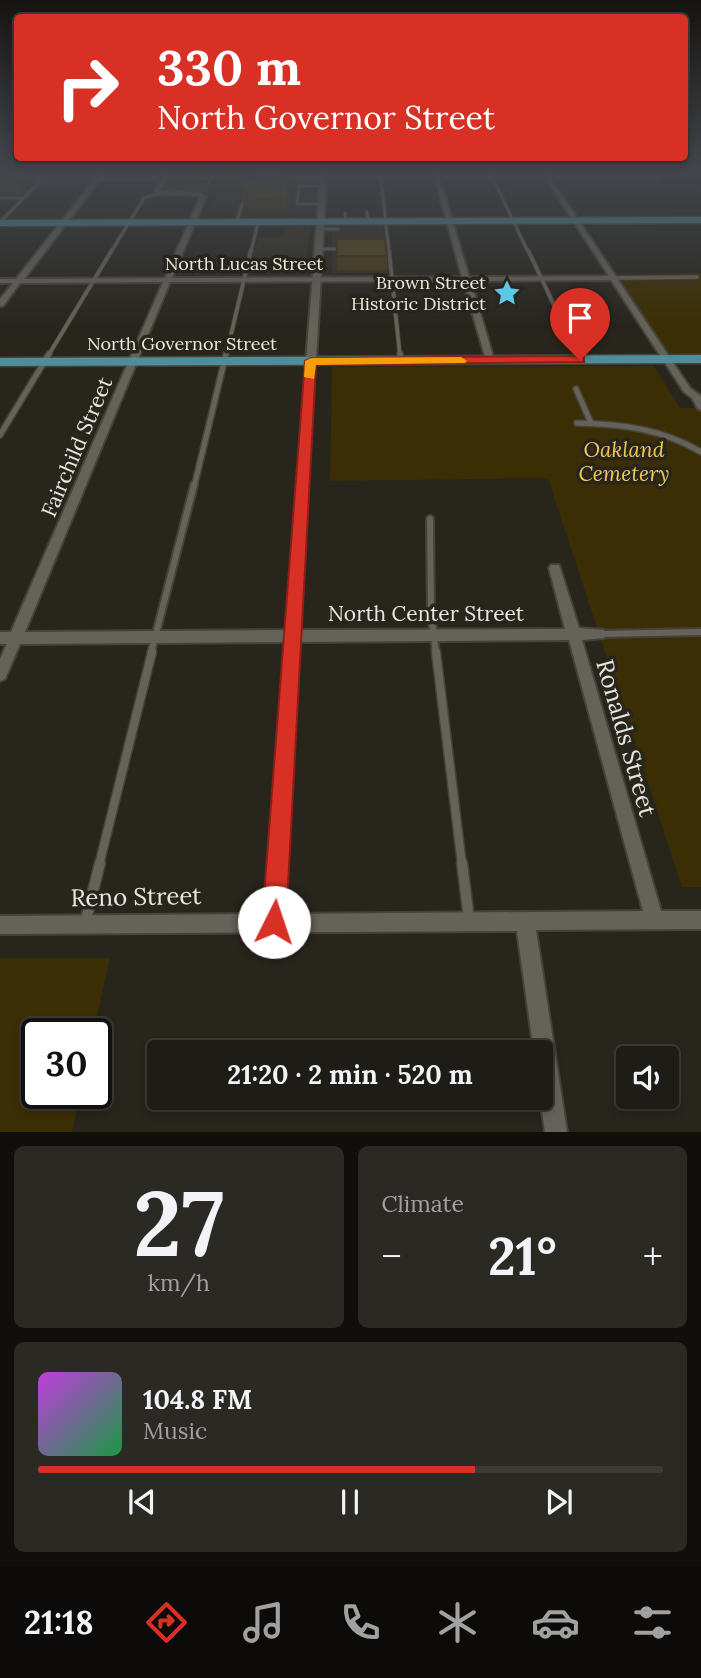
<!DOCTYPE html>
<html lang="en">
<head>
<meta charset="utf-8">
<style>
  body { margin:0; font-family:Lora,serif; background:#2b2923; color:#f1f3f6; height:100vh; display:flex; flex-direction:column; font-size:26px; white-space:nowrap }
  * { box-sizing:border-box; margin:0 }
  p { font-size:23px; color:#a1a1a1 }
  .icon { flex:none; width:38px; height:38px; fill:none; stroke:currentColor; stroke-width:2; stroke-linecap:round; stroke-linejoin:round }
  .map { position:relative; height:1132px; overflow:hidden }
  .details { display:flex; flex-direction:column; gap:14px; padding:14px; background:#100f0c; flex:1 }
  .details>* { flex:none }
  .guide { position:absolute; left:14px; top:14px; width:674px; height:147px; border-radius:7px; box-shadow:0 4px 10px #0003,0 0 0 2px #3c3a35; background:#d93025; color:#fff; overflow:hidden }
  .fabs { position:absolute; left:616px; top:1046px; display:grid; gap:14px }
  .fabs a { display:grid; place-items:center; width:63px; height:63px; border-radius:7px; background:#1e1c16; box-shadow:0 4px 10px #0003,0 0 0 2px #3c3a35; font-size:35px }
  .speed { position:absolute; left:21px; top:1018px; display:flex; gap:14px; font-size:35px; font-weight:700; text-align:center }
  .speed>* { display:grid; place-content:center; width:91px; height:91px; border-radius:50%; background:#1e1c16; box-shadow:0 4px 10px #0003,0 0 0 2px #3c3a35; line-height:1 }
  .speed .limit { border:4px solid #111; border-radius:10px; background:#fff; color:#111 }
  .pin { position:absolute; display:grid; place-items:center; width:60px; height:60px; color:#fff; margin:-72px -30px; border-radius:50% 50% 50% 0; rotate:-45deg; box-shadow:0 0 7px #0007 }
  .pin .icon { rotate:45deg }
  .me { position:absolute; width:77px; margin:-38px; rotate:4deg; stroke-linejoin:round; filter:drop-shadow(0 0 5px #0008) }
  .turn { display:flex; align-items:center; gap:24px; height:147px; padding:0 28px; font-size:32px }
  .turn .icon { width:91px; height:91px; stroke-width:2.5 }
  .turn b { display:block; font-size:49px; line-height:60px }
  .big { font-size:52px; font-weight:700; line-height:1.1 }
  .details .widget { flex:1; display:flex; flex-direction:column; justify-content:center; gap:10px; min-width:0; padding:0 24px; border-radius:10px; background:#2b2923 }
  .details .dial { align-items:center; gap:0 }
  .dial b { font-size:91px; line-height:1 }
  .song { display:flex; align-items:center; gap:21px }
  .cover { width:84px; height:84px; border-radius:10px; background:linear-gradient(135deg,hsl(290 70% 55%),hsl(140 70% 35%)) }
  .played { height:7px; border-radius:4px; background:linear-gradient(90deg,#d93025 70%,#3c3a35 70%) }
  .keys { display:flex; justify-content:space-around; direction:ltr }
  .heat { display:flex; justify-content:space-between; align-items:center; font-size:38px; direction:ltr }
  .details .tiles { flex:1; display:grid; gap:14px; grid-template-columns:1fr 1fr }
  .widget:last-child { grid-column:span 2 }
  .trip { position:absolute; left:147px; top:1040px; width:406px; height:70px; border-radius:7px; background:#1e1c16; box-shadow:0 4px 10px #0003,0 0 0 2px #3c3a35; font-weight:700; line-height:70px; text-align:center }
  .dock { display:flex; height:112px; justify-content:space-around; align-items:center; background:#0c0b09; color:#a1a1a1 }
  .dock .icon { width:49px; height:49px }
  .dock .active { color:#d93025 }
  .dock b { font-size:32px; color:#f1f3f6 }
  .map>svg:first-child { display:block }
</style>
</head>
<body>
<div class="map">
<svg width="701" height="1132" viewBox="0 0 701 1132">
  <rect width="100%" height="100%" fill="#28251d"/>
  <path fill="#332e20" d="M 288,181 L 318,181 L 316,216 L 235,217 L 237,207 L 211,207 L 218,190 Z
    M 285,225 L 310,225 L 306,260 L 252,260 L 259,237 L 283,237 Z
    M 332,225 L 382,225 L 389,273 L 332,273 Z"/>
  <path fill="#3c2e04" d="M 173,170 L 258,170 L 256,176 L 247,180 L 245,188 L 228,193 L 162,192 Z
    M 701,273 L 701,358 L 668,359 L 618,274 Z
    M 654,366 L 680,408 L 701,408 L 701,887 L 682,887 L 548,478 L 330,481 L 332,367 Z
    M 0,958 L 110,958 L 93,1034 L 37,1034 L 37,1094 L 80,1094 L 72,1132 L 0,1132 Z"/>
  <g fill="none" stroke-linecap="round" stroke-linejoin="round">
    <defs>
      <path id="service-far5" d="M 380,170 L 389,252
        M 489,170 L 528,252
        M 0,198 L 24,198
        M 322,204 L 297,204 L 299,186 L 323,186
        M 367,212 L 368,221
        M 345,213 L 346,221
        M 0,222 L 51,170
        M 237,222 L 242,204
        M 321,229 L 338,229
        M 319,249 L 344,249
        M 111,252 L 144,198 L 159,193
        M 251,252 L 258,222"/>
      <path id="service-far4" d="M 389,250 L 400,356
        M 528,250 L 578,356
        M 614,278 L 697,277
        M 48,356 L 112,250
        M 226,356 L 251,250"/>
      <path id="service-far3" d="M 400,354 L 401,361
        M 577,354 L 580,360
        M 576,389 L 591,423
        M 577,423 C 622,424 662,429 701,452
        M 0,435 L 49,354
        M 194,487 L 226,354"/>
      <path id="service-far2" d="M 430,519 L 431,614 L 436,653
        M 599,634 L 701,632
        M 151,653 L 194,485"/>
      <path id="service-far1" d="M 436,652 L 462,865
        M 99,865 L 152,652"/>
      <path id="service" d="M 462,863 L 469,919
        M 85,923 L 100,863"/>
      <path id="minor" d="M 102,170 L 108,170 L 103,177 L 163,176 L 166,170 L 172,170 L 161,189 L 161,191 L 199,192 L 206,197 L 172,278 L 462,277 L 435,179 L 271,180 L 260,177 L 260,170 L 266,170 L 265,175 L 271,176 L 434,176 L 432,170 L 438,170 L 439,176 L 544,176 L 541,172 L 544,170 L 549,176 L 655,175 L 658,177 L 655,179 L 551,179 L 690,388 L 701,396 L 701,410 L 698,409 L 692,398 L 684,392 L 611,280 L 471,281 L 494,360 L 490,363 L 486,360 L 463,281 L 170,282 L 25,632 L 287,630 L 307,361 L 311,358 L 315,361 L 300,630 L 565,629 L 549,568 L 551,565 L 559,565 L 579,628 L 604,630 L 606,634 L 604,638 L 582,640 L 661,911 L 701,911 L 701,929 L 536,930 L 567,1132 L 545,1132 L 540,1097 L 541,1052 L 534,1052 L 517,931 L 0,934 L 0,916 L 265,914 L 286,642 L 20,644 L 5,679 L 0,681 L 0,659 L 7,644 L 0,644 L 0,632 L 11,632 L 163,282 L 20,283 L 3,306 L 0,306 L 0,299 L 13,283 L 0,283 L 0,279 L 16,279 L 94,180 L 0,181 L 0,177 L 97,177 ZM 440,179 L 546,179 L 609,276 L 469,277 ZM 100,180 L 161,180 L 155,189 L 157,194 L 198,196 L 200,197 L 165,278 L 24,279 ZM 569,640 L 643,911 L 284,914 L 299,642 Z"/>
      <path id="tertiary" d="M 321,170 L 327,170 L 316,361 L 311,364 L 306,361 Z"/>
      <path id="primary" d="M 701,217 L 701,223 L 0,226 L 0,220 Z
        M 701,355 L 701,363 L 0,366 L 0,358 Z"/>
    </defs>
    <use href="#service-far5" stroke="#45423b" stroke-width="4.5"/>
    <use href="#service-far4" stroke="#45423b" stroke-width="5"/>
    <use href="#service-far3" stroke="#45423b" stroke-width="8"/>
    <use href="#service-far2" stroke="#45423b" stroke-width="10"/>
    <use href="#service-far1" stroke="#45423b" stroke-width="11"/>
    <use href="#service" stroke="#45423b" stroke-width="13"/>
    <use href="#minor" stroke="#45423b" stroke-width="4"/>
    <use href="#tertiary" stroke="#45423b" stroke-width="4"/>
    <use href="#primary" stroke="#45423b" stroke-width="3"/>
    <path stroke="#66635c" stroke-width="2" stroke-dasharray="3.5 2" stroke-linecap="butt" d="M 177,175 L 183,170
      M 177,178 L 246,178 L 249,176 L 247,170
      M 205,190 L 215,170"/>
    <use href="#service-far5" stroke="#656259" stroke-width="2.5"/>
    <use href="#service-far4" stroke="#656259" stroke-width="3.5"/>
    <use href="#service-far3" stroke="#656259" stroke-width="5"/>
    <use href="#service-far2" stroke="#656259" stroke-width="6"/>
    <use href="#service-far1" stroke="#656259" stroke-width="8"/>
    <use href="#service" stroke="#656259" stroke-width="10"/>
    <use href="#minor" fill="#656259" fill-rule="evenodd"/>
    <use href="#tertiary" fill="#656259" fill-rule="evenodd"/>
    <use href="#primary" fill="#4e8d9a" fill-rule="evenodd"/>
  </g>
  <path fill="#493b14" d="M 0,170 L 46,170 L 41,174 L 29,174 L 32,183 L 22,194 L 0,194 Z
    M 53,170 L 73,170 L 70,172 L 54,172 Z
    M 283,170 L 284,180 L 289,179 L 290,192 L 287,211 L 248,211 L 247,206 L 245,206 L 245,202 L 242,200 L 240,187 L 269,179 Z
    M 337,239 L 387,256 L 387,270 L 337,270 Z"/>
  <path fill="#3c3010" d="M 23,170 L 28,170 L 32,183 L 22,194 L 15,177 Z
    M 40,170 L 46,170 L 41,174 Z
    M 289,179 L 290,192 L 287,211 L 286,198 Z"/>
  <path fill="#554517" stroke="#3c3010" stroke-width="2" d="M 0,170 L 23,170 L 15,177 L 0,177 Z
    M 283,170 L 282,180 L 289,179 L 286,198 L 246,199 L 248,193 L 244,193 L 244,189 L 240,187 L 242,181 L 269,179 L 271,171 Z
    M 337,239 L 385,239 L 387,256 L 337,256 Z"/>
  <linearGradient id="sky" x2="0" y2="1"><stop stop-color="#161410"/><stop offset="0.52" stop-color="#42464c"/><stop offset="1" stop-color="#42464c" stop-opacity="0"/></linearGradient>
  <rect width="701" height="328" fill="url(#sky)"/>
  <path fill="#d93025" stroke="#8d1f18" stroke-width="2" d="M 580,356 L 584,357 L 584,362 L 316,365 L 286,922 L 282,931 L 274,934 L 265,931 L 262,922 L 305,361 L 311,358 Z"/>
  <path fill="#f59e0b" d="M 461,357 L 467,361 L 465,363 L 316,365 L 314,379 L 304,377 L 305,361 L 311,358 Z"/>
  <defs>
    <symbol id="sight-bare" viewBox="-9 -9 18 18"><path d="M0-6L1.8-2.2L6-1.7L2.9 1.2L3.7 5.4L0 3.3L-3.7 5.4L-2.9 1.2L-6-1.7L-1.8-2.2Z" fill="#5ac8e6" stroke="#28251d" stroke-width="2.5" paint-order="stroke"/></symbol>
  </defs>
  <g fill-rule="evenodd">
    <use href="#sight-bare" x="488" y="274" width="38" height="38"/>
  </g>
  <g text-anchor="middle" stroke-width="7" stroke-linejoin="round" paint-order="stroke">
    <g font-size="18" fill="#e8e6e0" stroke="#28251d">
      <text x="244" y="270">North Lucas Street</text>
      <text x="182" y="350">North Governor Street</text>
    </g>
    <g font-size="18" fill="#e8e6e0" stroke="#28251d" text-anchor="end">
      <text x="486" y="289">Brown Street<tspan x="486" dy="21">Historic District</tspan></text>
    </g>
    <g font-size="21" fill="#e8e6e0" stroke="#28251d">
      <text transform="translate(77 447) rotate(-67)" y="7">Fairchild Street</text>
      <text x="426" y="621">North Center Street</text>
    </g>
    <g font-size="21" font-style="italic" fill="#f1c853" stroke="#28251d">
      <text x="624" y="457">Oakland<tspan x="624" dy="24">Cemetery</tspan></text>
    </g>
    <g font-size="24" fill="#e8e6e0" stroke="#28251d">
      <text transform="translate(626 738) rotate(74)" y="8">Ronalds Street</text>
      <text transform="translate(136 897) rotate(-1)" y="8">Reno Street</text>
    </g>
  </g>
</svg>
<div class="fabs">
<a><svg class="icon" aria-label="sound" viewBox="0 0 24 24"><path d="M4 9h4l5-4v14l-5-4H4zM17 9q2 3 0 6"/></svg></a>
</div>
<div class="speed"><div class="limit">30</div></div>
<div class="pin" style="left:580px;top:360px;background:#d93025"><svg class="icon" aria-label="arrive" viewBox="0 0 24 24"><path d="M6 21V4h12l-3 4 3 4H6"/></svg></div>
<svg class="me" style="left:274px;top:922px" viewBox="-20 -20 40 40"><circle r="19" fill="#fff"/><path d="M0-13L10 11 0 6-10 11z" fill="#d93025"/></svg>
<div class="trip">21:20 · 2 min · 520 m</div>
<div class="guide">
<div class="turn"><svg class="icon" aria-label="right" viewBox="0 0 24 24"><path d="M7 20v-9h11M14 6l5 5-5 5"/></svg><div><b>330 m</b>North Governor Street</div></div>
</div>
</div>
<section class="details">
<div class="tiles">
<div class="widget dial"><b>27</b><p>km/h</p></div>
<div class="widget"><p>Climate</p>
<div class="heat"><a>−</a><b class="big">21°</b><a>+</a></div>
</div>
<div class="widget">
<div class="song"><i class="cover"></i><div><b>104.8 FM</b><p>Music</p></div></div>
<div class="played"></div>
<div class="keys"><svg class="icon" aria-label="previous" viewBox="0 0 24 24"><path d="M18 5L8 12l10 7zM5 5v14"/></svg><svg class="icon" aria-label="pause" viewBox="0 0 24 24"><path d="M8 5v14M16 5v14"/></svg><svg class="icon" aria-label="next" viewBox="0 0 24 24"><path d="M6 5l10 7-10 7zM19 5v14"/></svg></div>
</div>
</div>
</section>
<nav class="dock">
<b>21:18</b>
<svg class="icon active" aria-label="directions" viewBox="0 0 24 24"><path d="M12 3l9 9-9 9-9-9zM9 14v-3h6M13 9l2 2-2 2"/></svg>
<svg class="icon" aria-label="music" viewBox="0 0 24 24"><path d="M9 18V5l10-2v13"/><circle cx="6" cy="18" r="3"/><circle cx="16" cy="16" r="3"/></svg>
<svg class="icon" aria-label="phone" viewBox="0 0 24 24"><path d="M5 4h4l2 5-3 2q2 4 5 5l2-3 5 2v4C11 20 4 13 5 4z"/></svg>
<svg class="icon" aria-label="climate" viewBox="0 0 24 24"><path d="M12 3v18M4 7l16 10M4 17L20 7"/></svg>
<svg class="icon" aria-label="car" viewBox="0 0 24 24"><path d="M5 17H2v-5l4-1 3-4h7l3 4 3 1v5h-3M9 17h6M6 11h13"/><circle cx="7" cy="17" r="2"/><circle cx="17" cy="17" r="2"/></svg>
<svg class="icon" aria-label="filters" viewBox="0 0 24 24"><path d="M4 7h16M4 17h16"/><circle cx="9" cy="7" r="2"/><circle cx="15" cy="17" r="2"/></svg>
</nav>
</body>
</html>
